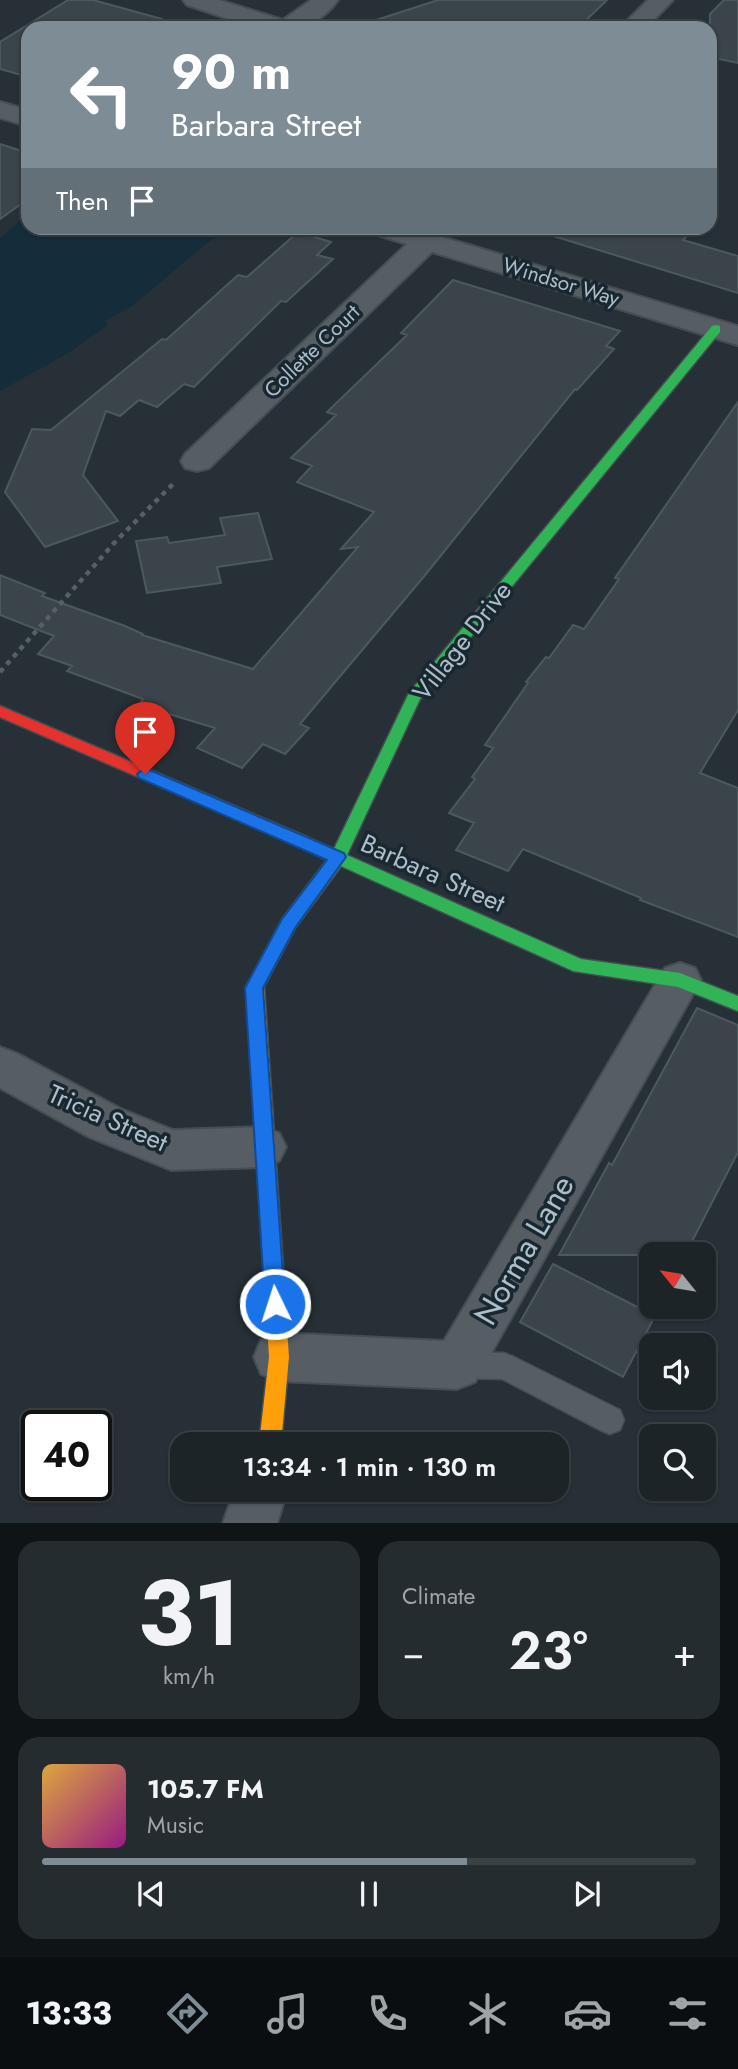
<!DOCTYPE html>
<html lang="en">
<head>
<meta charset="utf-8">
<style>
  body { margin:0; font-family:Jost,sans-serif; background:#252c30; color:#f1f3f6; height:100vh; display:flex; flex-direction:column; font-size:26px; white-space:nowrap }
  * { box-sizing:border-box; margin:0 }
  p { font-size:23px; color:#a0a4a8 }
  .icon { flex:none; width:38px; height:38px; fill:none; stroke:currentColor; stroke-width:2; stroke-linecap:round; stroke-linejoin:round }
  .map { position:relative; height:1523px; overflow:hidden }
  .panel { display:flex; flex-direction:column; gap:18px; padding:18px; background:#0f1416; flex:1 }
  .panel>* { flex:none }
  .hud { position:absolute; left:21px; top:21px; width:696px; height:214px; border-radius:21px; box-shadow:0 2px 5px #0004,0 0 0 2px #3a4145; background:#7e8c95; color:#fff; overflow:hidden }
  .needle { width:46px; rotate:300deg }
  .tools { position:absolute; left:639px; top:1242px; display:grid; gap:14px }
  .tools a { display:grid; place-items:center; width:77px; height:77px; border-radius:14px; background:#1c2428; box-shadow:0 2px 5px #0004,0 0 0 2px #3a4145; font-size:35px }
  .speed { position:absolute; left:21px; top:1410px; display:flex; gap:14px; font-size:35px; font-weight:700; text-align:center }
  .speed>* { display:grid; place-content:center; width:91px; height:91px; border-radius:50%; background:#1c2428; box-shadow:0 2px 5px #0004,0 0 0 2px #3a4145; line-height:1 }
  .speed .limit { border:4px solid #111; border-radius:10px; background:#fff; color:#111 }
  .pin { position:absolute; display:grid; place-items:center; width:60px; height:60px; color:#fff; margin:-72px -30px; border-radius:50% 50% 50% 0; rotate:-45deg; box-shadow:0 0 7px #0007 }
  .pin .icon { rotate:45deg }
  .me { position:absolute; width:77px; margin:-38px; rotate:356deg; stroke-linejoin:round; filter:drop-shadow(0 0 5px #0008) }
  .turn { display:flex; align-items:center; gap:24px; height:147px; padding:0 35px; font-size:32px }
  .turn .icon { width:91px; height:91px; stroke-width:2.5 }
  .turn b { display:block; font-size:49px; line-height:60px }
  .then { display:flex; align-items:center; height:66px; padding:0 35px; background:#0003; gap:14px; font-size:26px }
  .big { font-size:52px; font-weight:600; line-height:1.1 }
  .panel .tile { flex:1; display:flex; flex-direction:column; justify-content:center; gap:10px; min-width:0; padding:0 24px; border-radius:21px; background:#252c30 }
  .panel .dial { align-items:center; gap:0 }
  .dial b { font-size:91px; line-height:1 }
  .song { display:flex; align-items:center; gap:21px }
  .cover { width:84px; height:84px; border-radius:10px; background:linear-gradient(135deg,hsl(40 70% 55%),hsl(310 70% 35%)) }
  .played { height:7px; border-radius:4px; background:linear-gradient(90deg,#7e8c95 65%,#3a4145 65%) }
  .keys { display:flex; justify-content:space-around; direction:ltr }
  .heat { display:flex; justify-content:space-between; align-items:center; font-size:38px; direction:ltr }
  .panel .tiles { flex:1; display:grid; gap:18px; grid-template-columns:1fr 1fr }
  .tile:last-child { grid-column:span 2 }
  .trip { position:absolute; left:170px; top:1432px; width:399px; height:70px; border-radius:21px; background:#1c2428; box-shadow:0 2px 5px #0004,0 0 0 2px #3a4145; font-weight:600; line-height:70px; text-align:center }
  .dock { display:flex; height:112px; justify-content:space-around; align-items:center; background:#0b0e10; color:#a0a4a8 }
  .dock .icon { width:49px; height:49px }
  .dock .current { color:#7e8c95 }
  .dock b { font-size:32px; color:#f1f3f6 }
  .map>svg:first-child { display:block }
</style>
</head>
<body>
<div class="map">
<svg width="738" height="1523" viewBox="0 0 738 1523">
  <rect width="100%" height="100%" fill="#263036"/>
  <path fill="#152c3a" d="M 28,214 L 28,228 L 221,228 L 218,234 L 132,306 L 105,321 L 108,325 L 70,352 L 0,391 L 0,238 Z"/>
  <path fill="#3b444a" stroke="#4d585e" stroke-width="2" d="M 68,0 L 93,0 L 162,19 L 161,28 L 28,28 L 28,77 L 0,69 L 0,42 Z
    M 438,0 L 607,0 L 578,28 L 371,28 L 370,22 Z
    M 724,0 L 738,0 L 738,63 L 710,57 L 710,14 Z
    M 0,144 L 28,153 L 28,199 L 0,219 Z
    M 551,228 L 652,228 L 686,237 L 683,240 L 738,256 L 738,293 L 550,235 Z
    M 298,232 L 331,242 L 317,255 L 333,259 L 286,302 L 281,301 L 194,387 L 184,384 L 157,407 L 139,400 L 120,416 L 106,411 L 83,475 L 118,521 L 45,547 L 5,492 L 32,429 L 51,430 L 162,339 L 166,340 L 238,275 L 247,277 Z
    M 453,280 L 620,331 L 606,346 L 614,349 L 577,390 L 575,389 L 426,574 L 300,724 L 309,728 L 285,754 L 263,744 L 242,768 L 197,748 L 215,728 L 139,705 L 143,699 L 67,671 L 72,666 L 38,654 L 54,636 L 0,615 L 0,575 L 45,593 L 42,596 L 125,626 L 143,634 L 142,635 L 253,669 L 358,547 L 341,549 L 374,512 L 297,482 L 312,466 L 291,458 L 336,415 L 327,412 L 407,335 L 401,333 Z
    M 738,402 L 738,710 L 700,773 L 738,788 L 738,937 L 640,900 L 641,898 L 523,849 L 508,871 L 456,850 L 474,823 L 449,813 L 475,779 L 472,777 L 493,748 L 485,745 L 528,683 L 526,682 L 546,657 L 549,658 L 573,625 L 584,629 L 619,579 L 615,578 Z
    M 258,513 L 272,559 L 217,567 L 221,583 L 147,593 L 136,541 L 167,537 L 169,543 L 225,535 L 220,518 Z
    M 697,1008 L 738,1025 L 738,1152 L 685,1255 L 559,1255 L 609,1163 L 612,1165 Z
    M 553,1264 L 655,1316 L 623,1377 L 520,1322 Z"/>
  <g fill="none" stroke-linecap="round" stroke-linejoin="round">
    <defs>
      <path id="lane" d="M 457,1352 L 504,1353 L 514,1357 L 620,1410 L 624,1420 L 620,1430 L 610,1434 L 600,1430 L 502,1379 L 457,1378 L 447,1374 L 443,1365 L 447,1356 Z"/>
      <path id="street" d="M 183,0 L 219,0 L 283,20 L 311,0 L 338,0 C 302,52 234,20 187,5 Z
        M 648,0 L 673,0 L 646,28 L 620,28 Z
        M 0,102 L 28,110 L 28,126 L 0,118 Z
        M 370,228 L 412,228 L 738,326 L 738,345 L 432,252 L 209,468 L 197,471 L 185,468 L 181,461 L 185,454 L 407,244 L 374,234 Z
        M 680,963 L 695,968 L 701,980 L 475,1382 L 457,1389 L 279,1381 L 261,1374 L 254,1357 L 261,1340 L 279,1333 L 444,1341 L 665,968 Z
        M 0,1047 L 16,1053 L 121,1109 L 173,1130 L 263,1127 L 279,1133 L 286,1147 L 279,1161 L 263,1167 L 171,1170 L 89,1137 L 0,1088 Z
        M 235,1489 L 288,1489 L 277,1523 L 223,1523 Z"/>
      <path id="fast" d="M 716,325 L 720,326 L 720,332 L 420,699 L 347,855 L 581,959 L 680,973 L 738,996 L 738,1011 L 678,987 L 573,971 L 341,866 L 295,928 L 261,992 L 255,994 L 249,992 L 246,987 L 283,918 L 327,860 L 295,845 L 293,841 L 295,837 L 307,837 L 334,849 L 409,693 L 712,326 Z"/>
      <path id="slow" d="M 255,980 L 261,982 L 264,987 L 289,1357 L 281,1444 L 259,1444 L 269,1357 L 246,987 L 249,982 Z"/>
      <path id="jam" d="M 0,706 L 307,837 L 309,841 L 307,845 L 295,845 L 0,717 Z"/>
    </defs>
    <use href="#lane" stroke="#434d52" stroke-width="3"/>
    <use href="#street" stroke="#434d52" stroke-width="4"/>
    <use href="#fast" stroke="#434d52" stroke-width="3"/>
    <use href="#slow" stroke="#434d52" stroke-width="3"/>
    <use href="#jam" stroke="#434d52" stroke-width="3"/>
    <path stroke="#576165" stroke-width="4.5" stroke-dasharray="5 5" stroke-linecap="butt" d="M 0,672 L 115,542 L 176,481"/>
    <use href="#lane" fill="#565e64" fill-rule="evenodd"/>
    <use href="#street" fill="#565e64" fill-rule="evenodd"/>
    <use href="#fast" fill="#30b455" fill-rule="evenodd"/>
    <use href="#slow" fill="#ff9f0a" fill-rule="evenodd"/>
    <use href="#jam" fill="#e5322d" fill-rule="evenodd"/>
  </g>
  <path fill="#1a73e8" stroke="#114b97" stroke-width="2" d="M 145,768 L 344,853 L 346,857 L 295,928 L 263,988 L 285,1304 L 282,1311 L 275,1314 L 268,1311 L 265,1304 L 245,988 L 282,919 L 327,860 L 139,778 L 137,774 Z"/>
  <g text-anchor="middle" stroke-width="7" stroke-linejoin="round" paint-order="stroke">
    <g font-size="21" fill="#aebec8" stroke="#192830">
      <text transform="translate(561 282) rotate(17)" y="7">Windsor Way</text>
      <text transform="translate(312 351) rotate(-44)" y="7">Collette Court</text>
    </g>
    <g font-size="26" fill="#aebec8" stroke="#192830">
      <text transform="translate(462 641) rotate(-52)" y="9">Village Drive</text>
      <text transform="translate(433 873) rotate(24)" y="9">Barbara Street</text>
      <text transform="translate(108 1118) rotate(24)" y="9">Tricia Street</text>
    </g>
    <g font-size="32" fill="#aebec8" stroke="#192830">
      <text transform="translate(524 1250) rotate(-60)" y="11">Norma Lane</text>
    </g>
  </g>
</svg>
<div class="tools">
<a><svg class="needle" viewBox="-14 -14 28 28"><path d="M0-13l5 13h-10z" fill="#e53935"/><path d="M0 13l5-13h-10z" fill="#a0a4a8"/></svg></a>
<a><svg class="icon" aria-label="sound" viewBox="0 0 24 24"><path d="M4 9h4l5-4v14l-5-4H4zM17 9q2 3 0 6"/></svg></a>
<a><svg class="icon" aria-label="search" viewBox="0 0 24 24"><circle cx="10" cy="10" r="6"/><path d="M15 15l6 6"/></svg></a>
</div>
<div class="speed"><div class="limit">40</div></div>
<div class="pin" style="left:145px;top:774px;background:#d93025"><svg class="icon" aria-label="arrive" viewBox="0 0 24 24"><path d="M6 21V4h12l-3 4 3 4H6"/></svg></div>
<svg class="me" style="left:275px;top:1304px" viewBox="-20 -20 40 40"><circle r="17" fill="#1a73e8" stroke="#fff" stroke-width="3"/><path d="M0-11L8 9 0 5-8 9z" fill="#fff"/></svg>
<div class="trip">13:34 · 1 min · 130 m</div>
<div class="hud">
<div class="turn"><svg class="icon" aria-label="left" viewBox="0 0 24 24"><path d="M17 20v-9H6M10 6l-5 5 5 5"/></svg><div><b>90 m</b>Barbara Street</div></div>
<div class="then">Then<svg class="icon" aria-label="arrive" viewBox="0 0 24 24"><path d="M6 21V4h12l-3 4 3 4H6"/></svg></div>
</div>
</div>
<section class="panel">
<div class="tiles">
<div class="tile dial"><b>31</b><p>km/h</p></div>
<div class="tile"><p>Climate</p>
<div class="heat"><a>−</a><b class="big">23°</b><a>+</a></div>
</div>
<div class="tile">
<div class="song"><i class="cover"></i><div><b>105.7 FM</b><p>Music</p></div></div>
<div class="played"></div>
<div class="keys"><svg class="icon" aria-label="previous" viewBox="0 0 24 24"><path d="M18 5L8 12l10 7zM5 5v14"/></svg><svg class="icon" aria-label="pause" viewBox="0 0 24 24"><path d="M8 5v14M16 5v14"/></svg><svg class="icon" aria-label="next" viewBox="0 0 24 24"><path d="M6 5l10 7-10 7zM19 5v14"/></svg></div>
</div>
</div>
</section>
<nav class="dock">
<b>13:33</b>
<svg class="icon current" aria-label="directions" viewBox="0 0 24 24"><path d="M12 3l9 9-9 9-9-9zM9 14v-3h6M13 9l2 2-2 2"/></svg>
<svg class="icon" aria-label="music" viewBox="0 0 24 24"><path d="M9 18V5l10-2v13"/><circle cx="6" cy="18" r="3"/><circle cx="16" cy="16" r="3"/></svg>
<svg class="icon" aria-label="phone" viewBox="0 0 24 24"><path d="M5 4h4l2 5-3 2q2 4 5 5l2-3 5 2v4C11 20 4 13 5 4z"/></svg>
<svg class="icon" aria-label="climate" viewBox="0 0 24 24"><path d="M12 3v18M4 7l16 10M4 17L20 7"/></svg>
<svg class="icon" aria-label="car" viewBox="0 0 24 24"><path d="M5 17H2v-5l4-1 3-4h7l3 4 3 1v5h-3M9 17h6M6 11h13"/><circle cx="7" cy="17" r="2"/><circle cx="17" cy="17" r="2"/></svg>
<svg class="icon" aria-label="filters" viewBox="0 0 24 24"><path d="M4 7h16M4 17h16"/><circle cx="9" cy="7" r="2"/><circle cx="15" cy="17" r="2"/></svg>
</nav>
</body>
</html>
